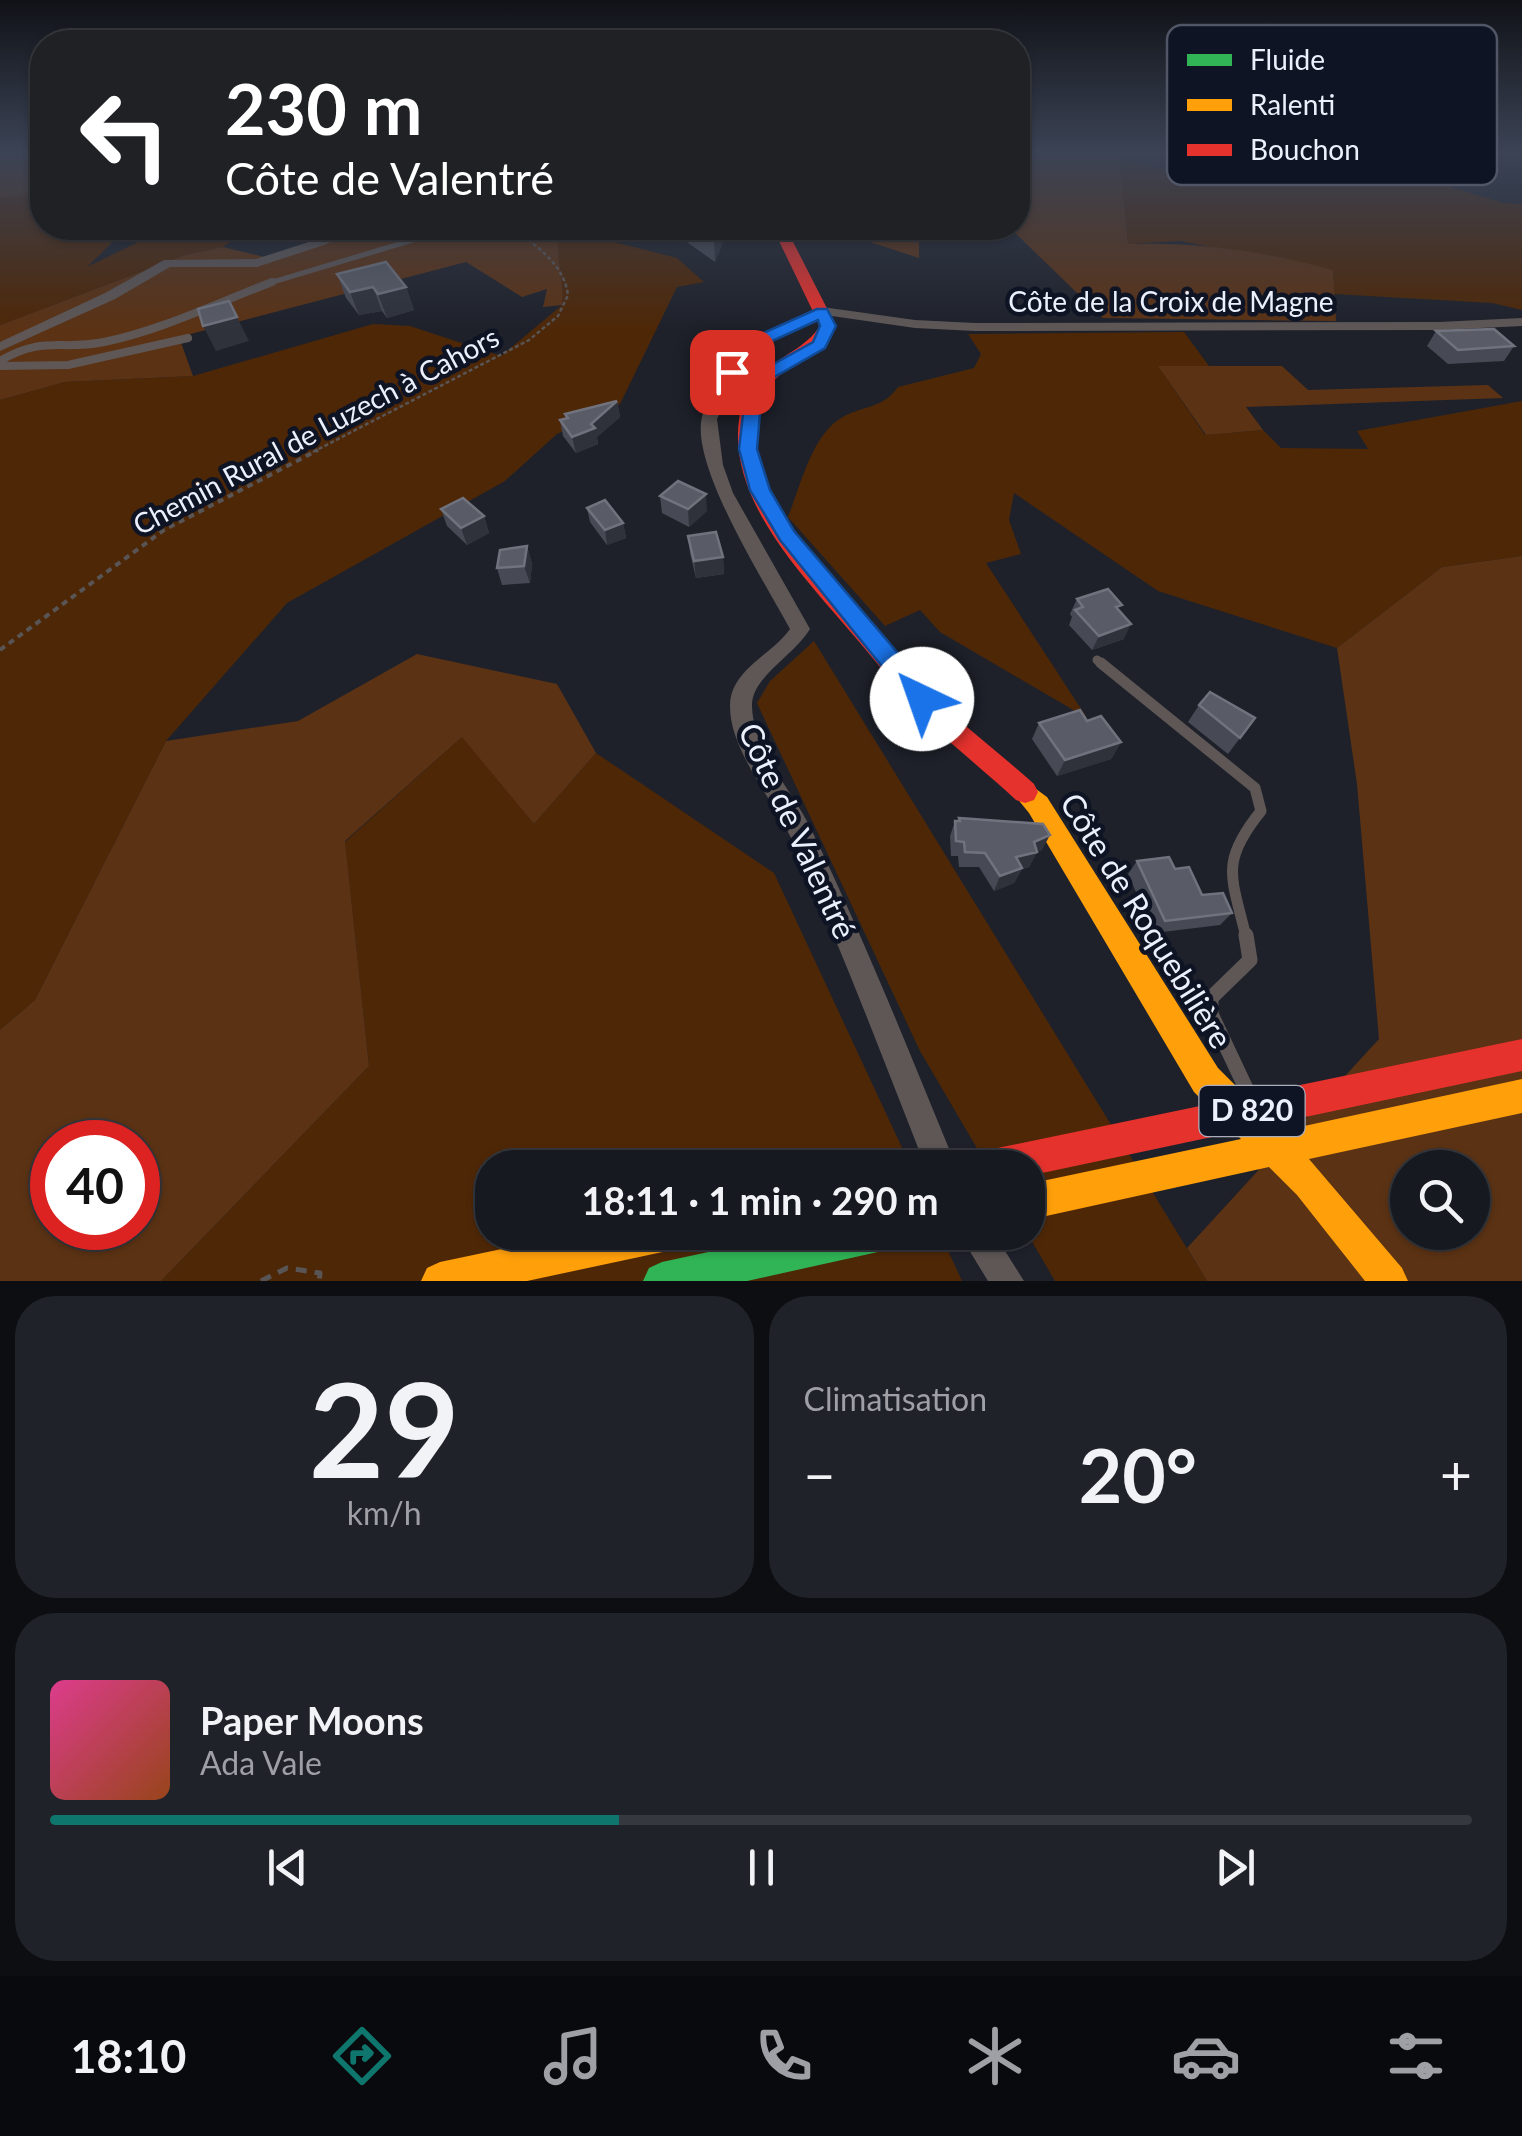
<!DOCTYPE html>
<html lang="fr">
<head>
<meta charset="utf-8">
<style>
  body { margin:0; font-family:Lato,sans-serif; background:#1f2229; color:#f1f3f6; height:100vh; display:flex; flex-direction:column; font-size:38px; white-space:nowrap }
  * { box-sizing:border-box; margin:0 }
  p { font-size:32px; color:#9ea0a5 }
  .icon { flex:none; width:55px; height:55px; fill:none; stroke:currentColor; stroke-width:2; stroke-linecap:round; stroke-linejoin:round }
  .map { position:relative; height:1281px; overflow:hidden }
  .sheet { display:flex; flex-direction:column; gap:15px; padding:15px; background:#0c0e12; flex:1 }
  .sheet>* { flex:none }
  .hud { position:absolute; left:30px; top:30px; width:1000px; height:210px; border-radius:40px; box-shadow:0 2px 8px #0004,0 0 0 2px #35383e; background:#202124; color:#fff; overflow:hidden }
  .buttons { position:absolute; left:1390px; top:1150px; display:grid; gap:20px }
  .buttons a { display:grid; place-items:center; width:100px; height:100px; border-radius:50%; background:#161920; box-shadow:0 2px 8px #0004,0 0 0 2px #35383e; font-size:50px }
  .speed { position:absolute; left:30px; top:1120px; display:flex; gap:20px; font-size:50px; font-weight:700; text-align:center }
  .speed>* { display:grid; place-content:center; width:130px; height:130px; border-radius:50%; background:#161920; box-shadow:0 2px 8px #0004,0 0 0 2px #35383e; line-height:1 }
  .speed .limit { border:15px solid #d22; background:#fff; color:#111 }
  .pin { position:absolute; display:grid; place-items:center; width:85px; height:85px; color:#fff; margin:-42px; border-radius:20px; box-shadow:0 5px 15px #0006 }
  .me { position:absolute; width:110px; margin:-55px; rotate:318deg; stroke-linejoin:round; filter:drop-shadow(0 0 8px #0008) }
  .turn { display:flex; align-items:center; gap:35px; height:210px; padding:0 30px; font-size:45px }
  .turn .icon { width:130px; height:130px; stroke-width:2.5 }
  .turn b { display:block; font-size:70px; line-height:85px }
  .big { font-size:75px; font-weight:700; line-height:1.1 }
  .sheet .card { flex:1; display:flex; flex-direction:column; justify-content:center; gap:15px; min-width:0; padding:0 35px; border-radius:40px; background:#1f2229 }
  .sheet .dial { align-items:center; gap:0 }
  .dial b { font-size:130px; line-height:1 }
  .song { display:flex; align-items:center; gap:30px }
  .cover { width:120px; height:120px; border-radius:15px; background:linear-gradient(135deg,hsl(330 70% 55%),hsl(20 70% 35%)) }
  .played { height:10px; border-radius:5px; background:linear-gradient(90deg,#0f766e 40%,#35383e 40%) }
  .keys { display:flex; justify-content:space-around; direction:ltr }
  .heat { display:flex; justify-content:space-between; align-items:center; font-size:55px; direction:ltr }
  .sheet .tiles { flex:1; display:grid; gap:15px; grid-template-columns:1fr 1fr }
  .card:last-child { grid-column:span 2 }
  .trip { position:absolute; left:475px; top:1150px; width:570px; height:100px; border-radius:40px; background:#161920; box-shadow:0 2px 8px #0004,0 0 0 2px #35383e; font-weight:700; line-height:100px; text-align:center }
  .dock { display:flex; height:160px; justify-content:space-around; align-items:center; background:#090a0d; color:#9ea0a5 }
  .dock .icon { width:70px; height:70px }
  .dock .current { color:#0f766e }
  .dock b { font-size:45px; color:#f1f3f6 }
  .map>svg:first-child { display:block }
</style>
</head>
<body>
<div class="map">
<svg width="1522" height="1281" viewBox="0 0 1522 1281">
  <rect width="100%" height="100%" fill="#1e212a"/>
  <path fill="#4e2707" d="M 1120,158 L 1199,179 L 1444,185 L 1503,203 L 1522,204 L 1522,310 L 1492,303 L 1334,294 L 1333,270 L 1180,241 L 1128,244 Z
    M 42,192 L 42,228 L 127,228 L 87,267 L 167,228 L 251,228 L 223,247 L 185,255 L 0,325 L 0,198 Z
    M 560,228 L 677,258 L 704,282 L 677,287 L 620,404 L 557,434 L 505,481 L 287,603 L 166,741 L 35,1000 L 0,1030 L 0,400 L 65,382 L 193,376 L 373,324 L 410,326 L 501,356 L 562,305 C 566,278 553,254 560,228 Z
    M 1184,332 L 1209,366 L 1159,367 L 1205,435 L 1263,430 L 1281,448 L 1368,449 L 1357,431 L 1522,401 L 1522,556 L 1442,567 L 1337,648 L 1158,591 L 1014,493 L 1009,520 L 1021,554 L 986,563 L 1087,718 L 940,632 L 920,610 L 885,626 L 788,517 C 800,487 811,439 838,420 C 859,405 881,411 898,387 L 974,368 L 981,354 L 968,334 Z
    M 814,641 L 1207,1281 L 1055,1281 L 1027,1233 L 1028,1168 L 988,1167 L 920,1051 L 757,703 L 770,681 Z
    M 463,736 L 534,824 L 596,753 L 774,873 L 911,1167 L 492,1168 L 492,1232 L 940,1233 L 962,1281 L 161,1281 L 369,1066 L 345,842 Z"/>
  <path fill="#5b3214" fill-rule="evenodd" d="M 0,151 L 42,151 L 42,193 L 0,198 Z
    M 1018,151 L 1119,151 L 1128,244 C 1200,242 1264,251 1333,270 L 1336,321 L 1103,318 L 1010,228 L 1018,228 Z
    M 329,228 L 560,228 C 553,254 566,279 562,305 L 543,307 L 547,289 L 522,297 L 466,262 L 179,337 L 193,376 L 65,382 L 0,400 L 0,325 L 185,255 L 223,247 L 277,260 L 325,244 L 323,235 Z
    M 853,228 L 919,228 L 919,258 L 849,235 Z
    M 1158,366 L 1282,366 L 1308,390 L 1488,385 L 1503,398 L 1246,407 L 1263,430 L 1206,435 Z
    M 1522,556 L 1522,1281 L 1207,1281 L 1187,1248 L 1379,1039 L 1357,784 L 1337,648 L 1442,567 ZM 1408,1168 L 1472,1168 L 1472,1232 L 1408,1232 Z
    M 417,654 L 557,684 L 596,753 L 534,824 L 462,737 L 345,841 L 369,1066 L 161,1281 L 0,1281 L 0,1030 L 35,1000 L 166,741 L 298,721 ZM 52,1142 L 138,1142 L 138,1228 L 52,1228 Z"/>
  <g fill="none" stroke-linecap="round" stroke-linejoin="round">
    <path stroke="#595555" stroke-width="2.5" stroke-dasharray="4 2.5" stroke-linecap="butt" d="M 313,452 L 529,340 L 558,316 L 568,295 C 564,264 536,245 511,228"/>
    <path stroke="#595555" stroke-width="4" stroke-dasharray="6 5" stroke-linecap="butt" d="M 0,650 L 164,530 L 318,450"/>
    <path stroke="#595555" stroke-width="5" stroke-dasharray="11 8" stroke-linecap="butt" d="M 261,1281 L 287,1268 L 320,1273 L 319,1281"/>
    <path stroke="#5e5756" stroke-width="5" d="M 1260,151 L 1277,158 L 1317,151
      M 323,241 L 408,228
      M 266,284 L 453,228"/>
    <path stroke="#5e5756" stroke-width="8" d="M 0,361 C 44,335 61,351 104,342 C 162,330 217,303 272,282
      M 0,366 L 68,365 L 188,338"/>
    <path stroke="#5e5756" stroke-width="9" d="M 1097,660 L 1104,666"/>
    <path stroke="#5e5756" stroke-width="11" d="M 1101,663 L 1255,788 L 1261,811 C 1219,863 1232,877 1246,937"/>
    <path stroke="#5e5756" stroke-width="15" d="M 1246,935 L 1250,960 L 1211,998 L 1211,1014 L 1251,1099"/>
    <path fill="#5e5756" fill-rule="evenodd" d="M 316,228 L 326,228 L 323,234 L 329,241 L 327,244 L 257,267 L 170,267 L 115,299 L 0,351 L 0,342 L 105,293 L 164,260 L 256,259 L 315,240 L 311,235 Z
      M 822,307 L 915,320 L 975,323 L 1439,322 L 1522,318 L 1522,326 L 1439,330 L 975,331 L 915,328 L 825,315 L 787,332 L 755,354 L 739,373 L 717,419 L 723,465 L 733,493 L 810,629 C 795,655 751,677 752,706 C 753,751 793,791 811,829 C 865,940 910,1054 957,1168 L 926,1168 C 883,1059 842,949 793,842 C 775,802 729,750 730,705 C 731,669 772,655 790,629 C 766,584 690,466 702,417 C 707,396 731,360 747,346 C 770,328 796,318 822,307 Z
      M 958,1232 L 993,1232 L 1024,1281 L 988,1281 Z"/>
    <path fill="#30b455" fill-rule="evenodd" d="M 801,1232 L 905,1232 L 900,1245 L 887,1250 L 747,1281 L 643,1281 L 649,1268 L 662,1262 Z"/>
    <path fill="#ff9f0a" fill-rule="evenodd" d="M 1025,781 L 1047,797 L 1218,1068 L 1281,1131 L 1522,1079 L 1522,1113 L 1309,1159 L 1402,1268 L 1408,1281 L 1365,1281 L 1297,1195 L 1269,1167 L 1028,1220 L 1028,1184 L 1241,1139 L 1194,1092 L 1029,813 L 1012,792 L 1016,784 Z
      M 583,1232 L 690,1232 L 685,1245 L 672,1250 L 527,1281 L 421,1281 L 427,1268 L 440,1262 Z"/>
    <path fill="#e5322d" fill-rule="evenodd" d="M 767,228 L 780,228 L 790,236 L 836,326 C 816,358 769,372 761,400 C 738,484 809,555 859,612 C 885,641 908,672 936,699 C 967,729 1002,755 1034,784 L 1038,792 L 1034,800 L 1025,803 L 1016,800 C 988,774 958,750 930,724 C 903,697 880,666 855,637 C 802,574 714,489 744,398 C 756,362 801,356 820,326 L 779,241 Z
      M 1522,1039 L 1522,1071 L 1028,1176 L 1028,1168 L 966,1168 L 971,1156 L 983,1151 Z"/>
  </g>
  <path fill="#474a54" d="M 667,228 L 722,228 L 723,242 L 715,262 Z
    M 337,274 L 406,287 L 414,310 L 387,318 L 382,311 L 359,315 L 346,298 Z
    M 1436,331 L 1514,346 L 1504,361 L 1448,364 L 1427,346 Z
    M 617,401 L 620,417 L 597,437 L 598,444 L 576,453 L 563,436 L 560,420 L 566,418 L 565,414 Z
    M 660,496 L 707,511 L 689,527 L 662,513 Z
    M 587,508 L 623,523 L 626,538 L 607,545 L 590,522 Z
    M 441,509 L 484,516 L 489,533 L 467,545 L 447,526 Z
    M 688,536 L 723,557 L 724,574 L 696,578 L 690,553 Z
    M 527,546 L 532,564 L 530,583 L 502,585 L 497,568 Z
    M 1077,599 L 1119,611 L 1124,639 L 1092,650 L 1069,625 L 1072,617 L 1070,614 Z
    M 1199,705 L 1255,718 L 1228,754 L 1188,722 Z
    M 1087,721 L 1121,742 L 1111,759 L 1057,776 L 1032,739 L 1039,723 Z
    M 959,818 L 1042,850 L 1037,852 L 1029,867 L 1022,869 L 1014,883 L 994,891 L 979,867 L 959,867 L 958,856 L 951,856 L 950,836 L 955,821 L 958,821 Z
    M 1137,861 L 1175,869 L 1202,895 L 1232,913 L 1220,925 L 1154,933 L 1128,874 Z"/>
  <path fill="#2f323b" d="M 719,228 L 722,228 L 723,242 L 715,262 L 714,239 Z
    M 373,287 L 382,311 L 359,315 L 350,292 Z
    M 406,287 L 414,310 L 387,318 L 378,294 Z
    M 237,317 L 249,341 L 216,351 L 203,326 Z
    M 617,401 L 620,417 L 597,437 L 598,444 L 576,453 L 572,437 L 591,424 Z
    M 706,494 L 707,511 L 689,527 L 688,509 Z
    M 484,516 L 489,533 L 467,545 L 461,528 Z
    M 623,523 L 626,538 L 607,545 L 605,530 Z
    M 527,546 L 532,564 L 530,583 L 524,566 Z
    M 723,557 L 724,574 L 696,578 L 694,561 Z
    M 1131,624 L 1124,639 L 1092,650 L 1099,636 Z
    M 1121,742 L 1111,759 L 1057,776 L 1065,760 Z
    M 1050,835 L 1042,850 L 1037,852 L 1029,867 L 1022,869 L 1014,883 L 994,891 L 1000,876 L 1016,857 L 1034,842 Z"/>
  <path fill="#595c66" stroke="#70737e" stroke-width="2.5" d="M 697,228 L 719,228 L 714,239 Z
    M 386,262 L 406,287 L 378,294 L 373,287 L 350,292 L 337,274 Z
    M 229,301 L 237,317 L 203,326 L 198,309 Z
    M 1494,329 L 1514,346 L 1458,350 L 1436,331 Z
    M 617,401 L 591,424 L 595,428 L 572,437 L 560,420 L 568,418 L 565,414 Z
    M 678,481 L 706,494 L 688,509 L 660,496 Z
    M 463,498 L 484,516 L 461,528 L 441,509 Z
    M 605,500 L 623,523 L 605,530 L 587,508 Z
    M 716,532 L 723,557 L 694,561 L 688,536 Z
    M 527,546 L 524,566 L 497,568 L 500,550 Z
    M 1108,589 L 1122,605 L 1116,607 L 1131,624 L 1099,636 L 1075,610 L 1083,607 L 1077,599 Z
    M 1210,692 L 1255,718 L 1240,738 L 1199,705 Z
    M 1080,710 L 1087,721 L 1101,716 L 1121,742 L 1065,760 L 1039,723 Z
    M 959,818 L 1043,824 L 1050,835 L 1034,842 L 1037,852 L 1016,857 L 1022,868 L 1000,876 L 985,853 L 965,852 L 964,842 L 956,841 L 955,821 L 960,821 Z
    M 1169,857 L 1175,869 L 1189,867 L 1202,895 L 1223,893 L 1232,913 L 1165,921 L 1137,861 Z"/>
  <linearGradient id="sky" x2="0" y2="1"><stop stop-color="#101217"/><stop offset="0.46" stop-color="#3b4355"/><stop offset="1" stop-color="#3b4355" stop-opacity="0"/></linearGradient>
  <rect width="1522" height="330" fill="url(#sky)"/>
  <path fill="#1a73e8" stroke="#114b97" stroke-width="2.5" d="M 817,309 L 827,309 L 836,326 L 825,348 L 771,379 L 762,389 L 757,449 L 770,490 L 794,531 L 931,692 L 935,699 L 931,706 L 914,706 L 780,540 L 750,490 L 739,449 L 746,388 L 759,372 L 813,342 L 820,326 L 818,320 L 772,341 L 738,375 L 724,372 L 761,334 Z"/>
  <g text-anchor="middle" stroke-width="9" stroke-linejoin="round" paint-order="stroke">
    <g font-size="28" fill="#ecf0fd" stroke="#0f1425">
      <text x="1171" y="312">Côte de la Croix de Magne</text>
      <text transform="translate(316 431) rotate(-28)" y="10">Chemin Rural de Luzech à Cahors</text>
    </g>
    <rect fill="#0f1425" stroke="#aaaebc" stroke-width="2.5" x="1199.5" y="1086" width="105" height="50" rx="8"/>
    <g font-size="30" font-weight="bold" fill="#ecf0fd">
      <text x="1252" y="1121">D 820</text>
    </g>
    <g font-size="32" fill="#ecf0fd" stroke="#0f1425">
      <text transform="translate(797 831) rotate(65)" y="11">Côte de Valentré</text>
      <text transform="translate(1146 921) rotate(58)" y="11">Côte de Roquebilière</text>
    </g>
  </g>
  <rect x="1167" y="25" width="330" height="160" rx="15" fill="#0f1425" stroke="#515666" stroke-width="2.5"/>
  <rect x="1187" y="54" width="45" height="12" fill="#30b455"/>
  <rect x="1187" y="99" width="45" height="12" fill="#ff9f0a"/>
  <rect x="1187" y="144" width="45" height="12" fill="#e5322d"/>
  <g font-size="28" fill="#ecf0fd">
    <text x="1250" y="70">Fluide</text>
    <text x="1250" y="115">Ralenti</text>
    <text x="1250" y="160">Bouchon</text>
  </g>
</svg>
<div class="buttons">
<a><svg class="icon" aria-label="search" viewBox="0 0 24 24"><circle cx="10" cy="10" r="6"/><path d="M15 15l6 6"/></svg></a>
</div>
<div class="speed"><div class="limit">40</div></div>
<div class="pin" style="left:732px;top:372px;background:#d93025"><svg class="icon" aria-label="arrive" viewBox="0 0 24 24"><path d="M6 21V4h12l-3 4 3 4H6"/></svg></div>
<svg class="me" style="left:922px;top:699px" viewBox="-20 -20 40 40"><circle r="19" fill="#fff"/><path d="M0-13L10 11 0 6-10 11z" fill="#1a73e8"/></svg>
<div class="trip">18:11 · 1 min · 290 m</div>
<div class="hud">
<div class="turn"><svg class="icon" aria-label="left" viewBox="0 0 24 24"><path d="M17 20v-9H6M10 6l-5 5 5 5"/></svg><div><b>230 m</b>Côte de Valentré</div></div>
</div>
</div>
<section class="sheet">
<div class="tiles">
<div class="card dial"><b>29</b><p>km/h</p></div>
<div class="card"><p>Climatisation</p>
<div class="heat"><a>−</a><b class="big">20°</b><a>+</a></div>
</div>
<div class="card">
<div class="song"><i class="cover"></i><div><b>Paper Moons</b><p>Ada Vale</p></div></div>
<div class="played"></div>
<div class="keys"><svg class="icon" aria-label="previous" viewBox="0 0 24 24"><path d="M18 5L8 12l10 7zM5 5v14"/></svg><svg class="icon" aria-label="pause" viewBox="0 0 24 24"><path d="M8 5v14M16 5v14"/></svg><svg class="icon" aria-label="next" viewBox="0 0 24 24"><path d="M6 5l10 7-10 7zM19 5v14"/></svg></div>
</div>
</div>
</section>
<nav class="dock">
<b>18:10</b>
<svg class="icon current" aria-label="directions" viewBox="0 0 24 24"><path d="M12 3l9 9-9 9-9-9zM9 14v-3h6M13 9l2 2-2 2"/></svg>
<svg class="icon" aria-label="music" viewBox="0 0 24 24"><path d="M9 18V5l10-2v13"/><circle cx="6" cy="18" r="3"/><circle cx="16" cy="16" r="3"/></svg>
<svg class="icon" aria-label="phone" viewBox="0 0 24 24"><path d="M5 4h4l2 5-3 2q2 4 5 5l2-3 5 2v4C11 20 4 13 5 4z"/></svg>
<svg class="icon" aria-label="climate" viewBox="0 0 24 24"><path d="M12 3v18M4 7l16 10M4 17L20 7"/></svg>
<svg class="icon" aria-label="car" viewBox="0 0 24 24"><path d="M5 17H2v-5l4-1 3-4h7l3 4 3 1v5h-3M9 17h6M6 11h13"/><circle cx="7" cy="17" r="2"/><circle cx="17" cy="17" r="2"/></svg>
<svg class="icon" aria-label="filters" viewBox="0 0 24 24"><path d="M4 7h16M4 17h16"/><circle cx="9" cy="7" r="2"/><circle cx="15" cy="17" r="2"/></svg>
</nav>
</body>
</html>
